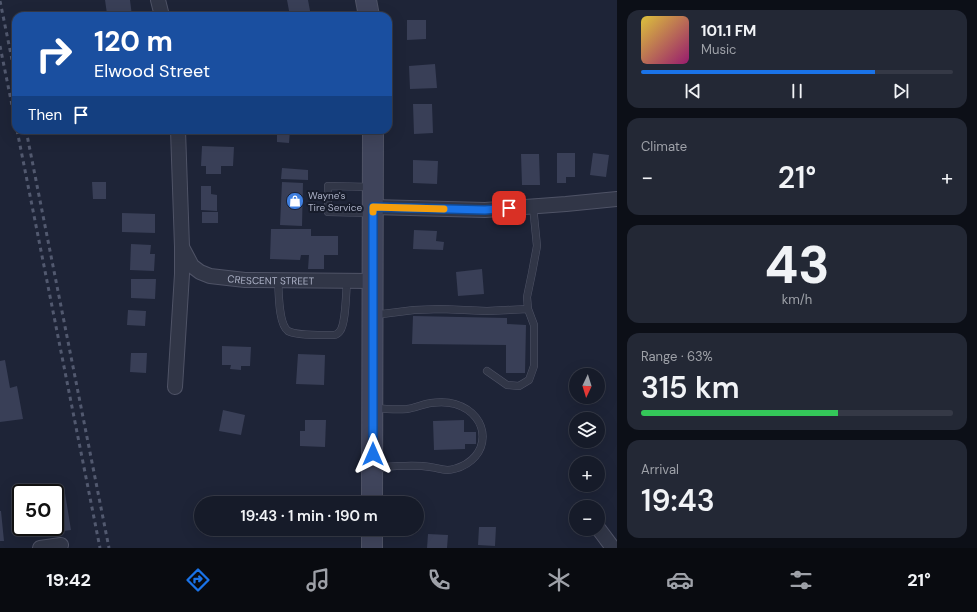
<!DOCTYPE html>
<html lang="en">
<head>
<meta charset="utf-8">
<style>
  body { margin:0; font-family:"DM Sans",sans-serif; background:#232835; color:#f1f3f6; height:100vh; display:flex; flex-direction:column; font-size:15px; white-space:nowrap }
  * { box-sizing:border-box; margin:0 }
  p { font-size:13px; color:#9ea1a8 }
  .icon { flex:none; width:22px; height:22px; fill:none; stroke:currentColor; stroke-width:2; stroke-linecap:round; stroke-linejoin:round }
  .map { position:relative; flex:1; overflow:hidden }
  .drawer { display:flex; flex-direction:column; gap:10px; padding:10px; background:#0c0f17; width:360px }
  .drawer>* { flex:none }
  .banner { position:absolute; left:12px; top:12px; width:380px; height:122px; border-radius:12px; box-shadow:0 4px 16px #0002,0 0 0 1px #353946; background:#1a4fa0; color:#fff; overflow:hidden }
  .needle { width:26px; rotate:184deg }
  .controls { position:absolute; left:569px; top:368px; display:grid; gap:8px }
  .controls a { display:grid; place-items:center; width:36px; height:36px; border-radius:50%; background:#161b29; box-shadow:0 4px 16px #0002,0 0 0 1px #353946; font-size:20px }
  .speed { position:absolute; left:12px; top:484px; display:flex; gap:8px; font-size:20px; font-weight:700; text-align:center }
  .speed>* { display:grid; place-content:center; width:52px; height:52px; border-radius:50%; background:#161b29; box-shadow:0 4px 16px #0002,0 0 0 1px #353946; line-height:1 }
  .speed .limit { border:2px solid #111; border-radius:6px; background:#fff; color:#111 }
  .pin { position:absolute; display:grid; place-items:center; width:34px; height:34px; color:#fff; margin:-17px; border-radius:8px; box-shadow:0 2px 6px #0006 }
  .me { position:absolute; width:44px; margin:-22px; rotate:0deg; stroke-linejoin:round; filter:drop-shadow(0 0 3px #0008) }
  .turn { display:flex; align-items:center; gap:14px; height:84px; padding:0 16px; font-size:18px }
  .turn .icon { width:52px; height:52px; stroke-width:2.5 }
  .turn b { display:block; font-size:28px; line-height:34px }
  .then { display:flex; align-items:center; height:38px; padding:0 16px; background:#0003; gap:8px; font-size:15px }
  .big { font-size:30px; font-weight:600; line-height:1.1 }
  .drawer .widget { flex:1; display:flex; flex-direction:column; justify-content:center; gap:6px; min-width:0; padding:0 14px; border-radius:12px; background:#232835 }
  .drawer .dial { align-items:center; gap:0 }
  .dial b { font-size:52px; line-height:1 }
  .song { display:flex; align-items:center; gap:12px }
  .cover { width:48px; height:48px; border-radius:6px; background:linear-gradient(135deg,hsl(50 70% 55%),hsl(320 70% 35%)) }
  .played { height:4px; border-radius:2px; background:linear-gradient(90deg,#1a73e8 75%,#353946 75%) }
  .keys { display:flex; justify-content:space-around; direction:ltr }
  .heat { display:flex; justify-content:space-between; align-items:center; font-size:22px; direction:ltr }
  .charge { height:6px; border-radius:3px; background:linear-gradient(90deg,#34c759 63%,#353946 0) }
  .trip { position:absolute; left:194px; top:496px; width:230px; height:40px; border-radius:20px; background:#161b29; box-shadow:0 4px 16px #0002,0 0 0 1px #353946; font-weight:600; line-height:40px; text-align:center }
  .menu { display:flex; height:64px; justify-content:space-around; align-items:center; background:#090b10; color:#9ea1a8 }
  .menu .icon { width:28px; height:28px }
  .menu .current { color:#1a73e8 }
  .menu b { font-size:18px; color:#f1f3f6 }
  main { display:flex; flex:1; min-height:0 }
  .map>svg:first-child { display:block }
</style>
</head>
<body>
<main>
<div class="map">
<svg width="617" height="548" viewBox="0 0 617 548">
  <rect width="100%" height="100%" fill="#1e2437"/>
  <path fill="#393f57" d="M 105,0 L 130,0 L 132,16 L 98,16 L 98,15 L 107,14 Z
    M 287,0 L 308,0 L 311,16 L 290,16 Z
    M 407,20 L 426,20 L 426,39 L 407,40 Z
    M 435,64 L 437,88 L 410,89 L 409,66 Z
    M 413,104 L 432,104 L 433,133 L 414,134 Z
    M 202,130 L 230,130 L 230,135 L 202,135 Z
    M 277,130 L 290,130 L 289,143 L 277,142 Z
    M 313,130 L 335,130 L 335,135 L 313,134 Z
    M 202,146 L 234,147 L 233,166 L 221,166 L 221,174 L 206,174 L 206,166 L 201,166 Z
    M 557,153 L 575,153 L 575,177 L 566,177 L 566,183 L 557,183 Z
    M 593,153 L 609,155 L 606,177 L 590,175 Z
    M 521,154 L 539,154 L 540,185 L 522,185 Z
    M 413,160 L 438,161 L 437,184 L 413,183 Z
    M 282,168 L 308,170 L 308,180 L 281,179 Z
    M 92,182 L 106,182 L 106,199 L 93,199 Z
    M 282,182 L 303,183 L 302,226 L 280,225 Z
    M 201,186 L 211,186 L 211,194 L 217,195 L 217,211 L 201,210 Z
    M 202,212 L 218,212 L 218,223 L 202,223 Z
    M 122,213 L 155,214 L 155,233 L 122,232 Z
    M 271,229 L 311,229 L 311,236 L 338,236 L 338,255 L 324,255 L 324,269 L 308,269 L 309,255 L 301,255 L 300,260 L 270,259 Z
    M 414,230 L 437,231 L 436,241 L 444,242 L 443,250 L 413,249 Z
    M 131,244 L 151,245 L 150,254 L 155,254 L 154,271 L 130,270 Z
    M 482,269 L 484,294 L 458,296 L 456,272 Z
    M 131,279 L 156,279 L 155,299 L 131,298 Z
    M 128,310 L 146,311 L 145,326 L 127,325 Z
    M 413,316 L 507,318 L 507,324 L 526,325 L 525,373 L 506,373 L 506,345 L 412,344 Z
    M 222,346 L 251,347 L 250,366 L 241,366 L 241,370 L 230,369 L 231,365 L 222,365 Z
    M 131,353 L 147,353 L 146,373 L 130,372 Z
    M 298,354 L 325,355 L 324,385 L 296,384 Z
    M 5,360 L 10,388 L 17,386 L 23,419 L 0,422 L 0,361 Z
    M 223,410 L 245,415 L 241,435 L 219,431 Z
    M 305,420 L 326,420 L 325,447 L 300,446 L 300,431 L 305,431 Z
    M 464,420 L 464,432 L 476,432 L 476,444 L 465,444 L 465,449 L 434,450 L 433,421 Z
    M 65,493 L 71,530 L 49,533 L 48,527 L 55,527 L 55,494 Z
    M 0,511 L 1,511 L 4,541 L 0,541 Z
    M 479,527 L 496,527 L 495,546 L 478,545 Z
    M 428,534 L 448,535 L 447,548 L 427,548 Z"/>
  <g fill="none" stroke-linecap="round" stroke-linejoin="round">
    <defs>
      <path id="service" d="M 371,213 L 328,212 L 328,186 L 371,187
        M 278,280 C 279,291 278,324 288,331 C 296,336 325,335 335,335 C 337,334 339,333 340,331 C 346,324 346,291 347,280
        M 374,315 L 414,310 L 441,309 L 487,311 L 528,309
        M 487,371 L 507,385 L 519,386 L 529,380 L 534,366 L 534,325 L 528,309 L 527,297 L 532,273 L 537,246 L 533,206
        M 373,408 C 384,409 396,410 407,409 C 415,408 423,404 431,403 C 439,402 448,402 455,404 C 492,415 492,459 454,469 C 444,472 440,468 430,467 C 419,465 408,466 397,466 C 389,466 382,469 373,469"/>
      <g id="minor">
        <path d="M 158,0 L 162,16"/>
        <path d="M 373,207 L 485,210 L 566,204 L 617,199"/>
        <path id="s1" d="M 183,249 L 192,266 L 200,272 L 210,276 L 245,280 L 373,281"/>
        <path d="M 175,387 L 182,274 L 182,247 L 178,130"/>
        <path d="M 598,528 L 613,548"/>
        <path d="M 40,548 L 61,545"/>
      </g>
      <path id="secondary" d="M 366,0 L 369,16
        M 372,503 L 373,130
        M 372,548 L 372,529"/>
    </defs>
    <use href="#service" stroke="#4f5366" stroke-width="8"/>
    <use href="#minor" stroke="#4f5366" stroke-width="16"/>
    <use href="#secondary" stroke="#4f5366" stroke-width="22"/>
    <use href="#service" stroke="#313647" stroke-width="7"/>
    <use href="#minor" stroke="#313647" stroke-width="14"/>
    <use href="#secondary" stroke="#3f445b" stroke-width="20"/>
    <path stroke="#52596f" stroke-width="3" stroke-dasharray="4 4" stroke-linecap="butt" d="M 0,1 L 16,79
      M 0,46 L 16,125
      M 17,130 L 100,548
      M 26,130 L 109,548"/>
  </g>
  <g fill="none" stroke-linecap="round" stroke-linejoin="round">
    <defs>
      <path id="route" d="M 373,454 L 373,207 L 485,210 L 509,208"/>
    </defs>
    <use href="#route" stroke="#114b97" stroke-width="10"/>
    <use href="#route" stroke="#1a73e8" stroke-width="7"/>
    <path stroke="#f59e0b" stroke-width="7" d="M 373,212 L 373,207 L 444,209"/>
  </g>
  <defs>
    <symbol id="shop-disc" viewBox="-11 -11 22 22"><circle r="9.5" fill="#3f7fe0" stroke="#171c2b"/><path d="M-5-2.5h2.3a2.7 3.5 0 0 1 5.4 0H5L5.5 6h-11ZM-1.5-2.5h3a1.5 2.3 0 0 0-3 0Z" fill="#fff"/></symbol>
  </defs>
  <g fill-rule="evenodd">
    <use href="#shop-disc" x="285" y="191" width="20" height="20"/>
  </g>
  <g text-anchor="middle" stroke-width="4" stroke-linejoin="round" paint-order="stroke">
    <g font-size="10" fill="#abb0c5" stroke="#171c2b" text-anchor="start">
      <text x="308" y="199">Wayne's<tspan x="308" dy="12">Tire Service</tspan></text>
    </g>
    <g font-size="10" fill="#abb0c5" stroke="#171c2b">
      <text dy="4" stroke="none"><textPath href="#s1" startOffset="101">CRESCENT STREET</textPath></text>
    </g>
  </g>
</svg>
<div class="controls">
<a><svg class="needle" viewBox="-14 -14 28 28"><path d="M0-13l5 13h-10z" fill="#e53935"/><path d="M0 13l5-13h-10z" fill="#9ea1a8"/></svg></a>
<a><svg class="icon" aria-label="layers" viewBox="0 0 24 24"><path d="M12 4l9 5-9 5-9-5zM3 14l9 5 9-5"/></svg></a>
<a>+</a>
<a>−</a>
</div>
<div class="speed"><div class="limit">50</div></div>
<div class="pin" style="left:509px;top:208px;background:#d93025"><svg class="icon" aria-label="arrive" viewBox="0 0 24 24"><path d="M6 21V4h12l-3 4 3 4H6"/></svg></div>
<svg class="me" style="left:373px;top:454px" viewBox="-20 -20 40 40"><path d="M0-17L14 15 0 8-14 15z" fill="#1a73e8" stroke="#fff" stroke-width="4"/></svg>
<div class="trip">19:43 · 1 min · 190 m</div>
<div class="banner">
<div class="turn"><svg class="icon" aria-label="right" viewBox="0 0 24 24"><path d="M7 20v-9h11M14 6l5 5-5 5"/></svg><div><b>120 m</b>Elwood Street</div></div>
<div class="then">Then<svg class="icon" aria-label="arrive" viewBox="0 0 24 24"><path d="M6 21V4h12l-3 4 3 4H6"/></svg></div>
</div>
</div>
<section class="drawer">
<div class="widget">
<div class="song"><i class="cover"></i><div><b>101.1 FM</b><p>Music</p></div></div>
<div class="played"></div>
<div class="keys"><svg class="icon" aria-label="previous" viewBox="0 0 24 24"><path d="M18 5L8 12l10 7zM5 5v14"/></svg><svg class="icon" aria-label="pause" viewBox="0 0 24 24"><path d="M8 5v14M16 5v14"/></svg><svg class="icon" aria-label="next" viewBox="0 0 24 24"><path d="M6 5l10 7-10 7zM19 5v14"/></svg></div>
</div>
<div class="widget"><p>Climate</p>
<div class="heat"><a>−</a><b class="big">21°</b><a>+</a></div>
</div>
<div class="widget dial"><b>43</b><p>km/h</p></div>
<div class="widget"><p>Range · 63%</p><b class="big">315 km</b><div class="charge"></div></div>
<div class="widget"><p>Arrival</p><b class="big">19:43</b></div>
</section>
</main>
<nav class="menu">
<b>19:42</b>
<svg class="icon current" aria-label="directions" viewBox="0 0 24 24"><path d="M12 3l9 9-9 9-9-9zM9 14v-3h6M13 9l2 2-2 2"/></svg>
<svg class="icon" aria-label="music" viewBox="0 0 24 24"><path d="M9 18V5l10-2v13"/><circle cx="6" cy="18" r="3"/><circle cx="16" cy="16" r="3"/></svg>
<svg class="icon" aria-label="phone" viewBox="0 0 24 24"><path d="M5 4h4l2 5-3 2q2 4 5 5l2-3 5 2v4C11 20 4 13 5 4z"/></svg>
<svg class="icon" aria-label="climate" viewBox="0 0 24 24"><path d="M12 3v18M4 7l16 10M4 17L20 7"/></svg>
<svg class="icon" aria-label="car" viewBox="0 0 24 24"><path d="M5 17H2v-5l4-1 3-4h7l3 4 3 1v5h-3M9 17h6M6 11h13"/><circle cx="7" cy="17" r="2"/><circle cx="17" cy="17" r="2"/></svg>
<svg class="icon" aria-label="filters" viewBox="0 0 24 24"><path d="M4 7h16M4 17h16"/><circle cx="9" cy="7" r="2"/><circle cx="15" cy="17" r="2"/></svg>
<b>21°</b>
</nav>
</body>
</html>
